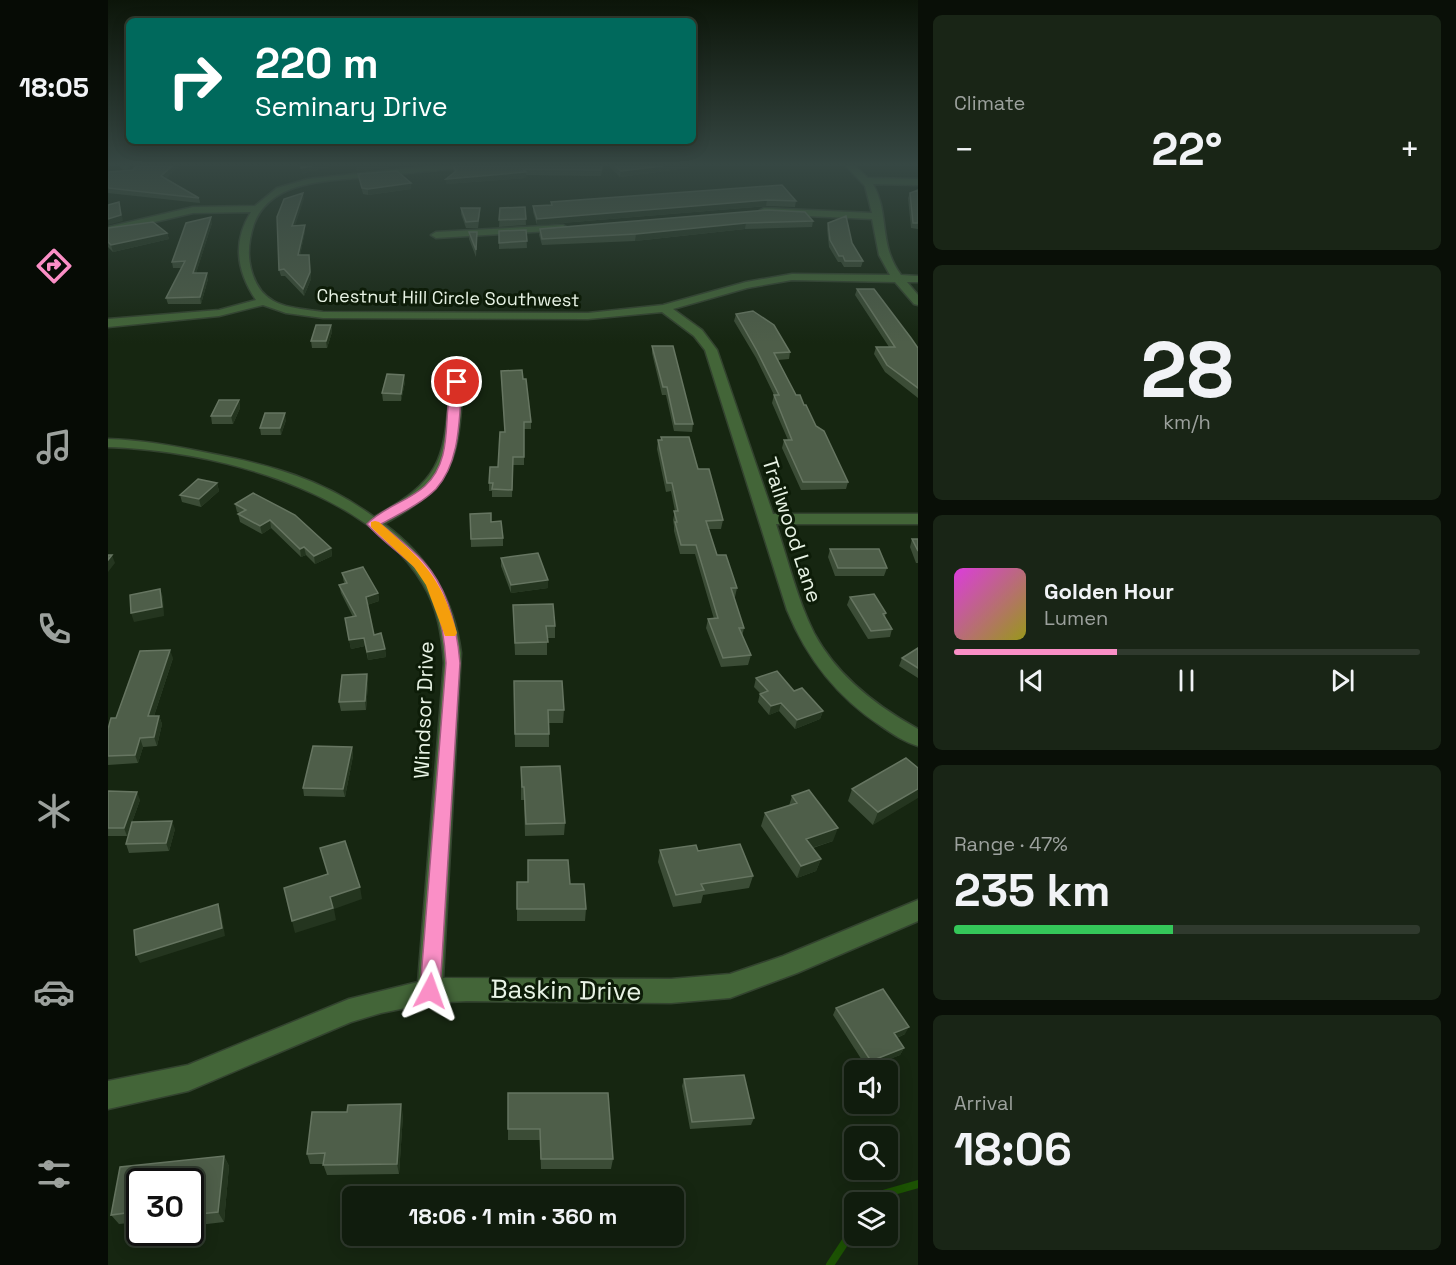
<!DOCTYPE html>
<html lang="en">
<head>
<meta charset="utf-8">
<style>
  body { margin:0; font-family:"Space Grotesk",sans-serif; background:#192516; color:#f1f3f6; height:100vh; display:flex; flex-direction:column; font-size:22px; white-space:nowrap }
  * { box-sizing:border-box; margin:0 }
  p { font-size:20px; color:#9ca19d }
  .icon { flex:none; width:33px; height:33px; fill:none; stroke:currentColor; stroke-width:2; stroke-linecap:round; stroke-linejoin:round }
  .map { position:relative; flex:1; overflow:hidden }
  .panel { display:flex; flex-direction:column; gap:15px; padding:15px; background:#090f07; width:538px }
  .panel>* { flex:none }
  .hud { position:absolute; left:18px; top:18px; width:570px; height:126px; border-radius:9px; box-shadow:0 3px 15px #0003,0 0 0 2px #303a2e; background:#00695c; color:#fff; overflow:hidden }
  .buttons { position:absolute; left:736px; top:1060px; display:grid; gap:12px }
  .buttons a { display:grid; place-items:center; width:54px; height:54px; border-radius:9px; background:#101c0d; box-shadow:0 3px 15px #0003,0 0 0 2px #303a2e; font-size:30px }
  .speed { position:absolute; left:18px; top:1168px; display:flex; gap:12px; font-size:30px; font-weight:700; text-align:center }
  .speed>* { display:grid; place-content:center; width:78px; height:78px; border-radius:50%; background:#101c0d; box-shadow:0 3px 15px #0003,0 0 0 2px #303a2e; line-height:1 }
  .speed .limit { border:3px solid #111; border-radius:9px; background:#fff; color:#111 }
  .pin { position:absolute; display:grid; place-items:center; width:51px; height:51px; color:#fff; margin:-26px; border:3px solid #fff; border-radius:50%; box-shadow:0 2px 6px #0007 }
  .me { position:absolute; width:66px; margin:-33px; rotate:4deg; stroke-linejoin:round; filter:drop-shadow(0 0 4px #0008) }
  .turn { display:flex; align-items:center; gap:21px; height:126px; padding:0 30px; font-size:27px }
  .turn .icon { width:78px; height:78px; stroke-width:2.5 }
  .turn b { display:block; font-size:42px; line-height:51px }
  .big { font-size:45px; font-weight:700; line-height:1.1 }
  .panel .card { flex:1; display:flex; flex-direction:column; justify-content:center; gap:9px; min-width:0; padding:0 21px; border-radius:9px; background:#192516 }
  .panel .dial { align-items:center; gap:0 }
  .dial b { font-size:78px; line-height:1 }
  .song { display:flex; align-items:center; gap:18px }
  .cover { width:72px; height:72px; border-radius:9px; background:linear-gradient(135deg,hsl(300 70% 55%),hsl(60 70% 35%)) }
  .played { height:6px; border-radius:3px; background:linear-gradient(90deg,#fa8fc6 35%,#303a2e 35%) }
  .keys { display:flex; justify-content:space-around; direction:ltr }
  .heat { display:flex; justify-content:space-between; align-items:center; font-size:33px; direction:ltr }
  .charge { height:9px; border-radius:4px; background:linear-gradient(90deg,#34c759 47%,#303a2e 0) }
  .trip { position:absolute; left:234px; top:1186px; width:342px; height:60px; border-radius:9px; background:#101c0d; box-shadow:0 3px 15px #0003,0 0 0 2px #303a2e; font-weight:700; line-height:60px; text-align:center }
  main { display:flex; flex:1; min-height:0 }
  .menu { display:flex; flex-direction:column; width:108px; justify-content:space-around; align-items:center; background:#060b05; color:#9ca19d }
  .menu .icon { width:42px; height:42px }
  .menu .active { color:#fa8fc6 }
  .menu b { font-size:27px; color:#f1f3f6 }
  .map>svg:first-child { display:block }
</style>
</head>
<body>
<main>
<nav class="menu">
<b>18:05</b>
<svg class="icon active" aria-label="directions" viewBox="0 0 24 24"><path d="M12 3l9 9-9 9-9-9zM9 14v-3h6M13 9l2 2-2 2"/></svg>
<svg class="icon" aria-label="music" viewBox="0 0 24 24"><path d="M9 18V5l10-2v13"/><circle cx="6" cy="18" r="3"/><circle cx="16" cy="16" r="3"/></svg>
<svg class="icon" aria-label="phone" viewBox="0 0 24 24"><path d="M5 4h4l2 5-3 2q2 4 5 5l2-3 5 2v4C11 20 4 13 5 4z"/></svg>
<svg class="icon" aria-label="climate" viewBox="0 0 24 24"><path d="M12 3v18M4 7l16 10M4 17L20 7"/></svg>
<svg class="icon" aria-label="car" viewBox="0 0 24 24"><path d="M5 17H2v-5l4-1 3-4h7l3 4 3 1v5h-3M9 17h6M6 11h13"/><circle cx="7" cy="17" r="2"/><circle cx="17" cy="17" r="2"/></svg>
<svg class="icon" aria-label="filters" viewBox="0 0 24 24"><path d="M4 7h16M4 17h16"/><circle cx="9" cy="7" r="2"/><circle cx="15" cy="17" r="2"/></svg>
</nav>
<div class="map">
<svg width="810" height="1265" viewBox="0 0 810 1265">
  <rect width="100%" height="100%" fill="#162611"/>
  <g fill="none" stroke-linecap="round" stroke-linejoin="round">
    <path stroke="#1c5203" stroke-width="8" d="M 763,1203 L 768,1196 L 810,1184
      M 722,1265 L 747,1227"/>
    <defs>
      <path id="minor" d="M 13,166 L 21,166 L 21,167 L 17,170 Z
        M 321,166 L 348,166 L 344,169 C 317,171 289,174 262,177 C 222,181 163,179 146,224 C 141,239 139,254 143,269 C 153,308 181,307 215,312 L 480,313 L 555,305 L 638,282 L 684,274 L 782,275 L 771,255 L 764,219 L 656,214 L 651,211 L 656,208 L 764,213 L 757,186 L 738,166 L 747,166 L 760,178 L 810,179 L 810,185 L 765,184 C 782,214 770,244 793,275 L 810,276 L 810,282 L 799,282 L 810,295 L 810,305 L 806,304 L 787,282 L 684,280 L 639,288 L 565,309 L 594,330 L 609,350 L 665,514 L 810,514 L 810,524 L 668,524 C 680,560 689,599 706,633 C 729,676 768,706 810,729 L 810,746 C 796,742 785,734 773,726 C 729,697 699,659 679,610 L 597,350 L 586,336 L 554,312 L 480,319 L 215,318 L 178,313 L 155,305 L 111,316 L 0,327 L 0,319 L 111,310 L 148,300 C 129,272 124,242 143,212 L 85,213 L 0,233 L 0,227 L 85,207 L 147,206 L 169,188 L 200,179 Z
        M 455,225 L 460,228 L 458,230 L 328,238 L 323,235 L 328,232 Z
        M 349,378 L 355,382 C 350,460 348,484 276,524 C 320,556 346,599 353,653 L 335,978 L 563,979 L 622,974 L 675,956 L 810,900 L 810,921 L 689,973 L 622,998 L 563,1003 L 359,1001 L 322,1003 L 273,1013 L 243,1022 L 80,1091 L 0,1109 L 0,1081 L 80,1065 L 241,999 L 310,982 L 336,663 C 334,636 330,608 315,584 C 259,489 103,450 0,447 L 0,439 C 34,440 67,446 100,453 C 163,465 214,479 266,517 C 338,478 335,458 343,382 Z"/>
    </defs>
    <use href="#minor" stroke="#33432f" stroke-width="3"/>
    <use href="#minor" fill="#436538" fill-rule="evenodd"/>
  </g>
  <path fill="#3b4c36" d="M 28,166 L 71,166 L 58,178 L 91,198 L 92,203 L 0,193 L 0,172 L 25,170 Z
    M 344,166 L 495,166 L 493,176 L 418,175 L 418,178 L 338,184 L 338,179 L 346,173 Z
    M 501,166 L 585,166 L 579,168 L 535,174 L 512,177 Z
    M 250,174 L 303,183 L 303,189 L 260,195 L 255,194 Z
    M 674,185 L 688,201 L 687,207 L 658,206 L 429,225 L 425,212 L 425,206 L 443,205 L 443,202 Z
    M 810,190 L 810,229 L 803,228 L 800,198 L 802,193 Z
    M 196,199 L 187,225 L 197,231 L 192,255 L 202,262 L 203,279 L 196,296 L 177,276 L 173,276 L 171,270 Z
    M 417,207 L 418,225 L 391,227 L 392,208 Z
    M 353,208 L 372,214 L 370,228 L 358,228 L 353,214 Z
    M 705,221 L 704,227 L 637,229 L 527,241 L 434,245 L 431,235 L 432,229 Z
    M 104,223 L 88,273 L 100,279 L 93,304 L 60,304 L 58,298 L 74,268 L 65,268 L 64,262 Z
    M 720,223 L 744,243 L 755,261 L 753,267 L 736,267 L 733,262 L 730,262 L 721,247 L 719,229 Z
    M 0,228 L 59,233 L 61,239 L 5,252 L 0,247 Z
    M 418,230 L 419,248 L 391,249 L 391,231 Z
    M 361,232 L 369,238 L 368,257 L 361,239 Z
    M 749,289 L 810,348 L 810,398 L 777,372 L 766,354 L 768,347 L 781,347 L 747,295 Z
    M 628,314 L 682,352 L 681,359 L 670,360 L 688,395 L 696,405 L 740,482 L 738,489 L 693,490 L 674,448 L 676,440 L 680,440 L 664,403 L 666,395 L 648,358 L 626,321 Z
    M 223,325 L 224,332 L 219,348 L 204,348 L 203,341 Z
    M 544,346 L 585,424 L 584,432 L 566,431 L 558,395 L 554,395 L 544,353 Z
    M 393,371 L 415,379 L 423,422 L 423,429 L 416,429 L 416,465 L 405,465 L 404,497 L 384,497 L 384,491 L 381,491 L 381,483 L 390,467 L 397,432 Z
    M 297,382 L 293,401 L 275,401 L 274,393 Z
    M 131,400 L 132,408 L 125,424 L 104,424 L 103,416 Z
    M 178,420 L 173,435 L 153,435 L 152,428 Z
    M 553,437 L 590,469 L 615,520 L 613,529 L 601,529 L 609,555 L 629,588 L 627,597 L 626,597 L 636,628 L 634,637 L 643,655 L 640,665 L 613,667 L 598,628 L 600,619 L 606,619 L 587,554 L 572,554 L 566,531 L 566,526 L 565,520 L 567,511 L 563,491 L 558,492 L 549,449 L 550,440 L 553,440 Z
    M 109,483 L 111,491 L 93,507 L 74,502 L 72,495 Z
    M 127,504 L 223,548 L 224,556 L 207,564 L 198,555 L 193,557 L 163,528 L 154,534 L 132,522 L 130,514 L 132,513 L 129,512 Z
    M 362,514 L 383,522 L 395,538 L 395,546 L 363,547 Z
    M 804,539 L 810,539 L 810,563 L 808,563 L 802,547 Z
    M 722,549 L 779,568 L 776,576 L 727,576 L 720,557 Z
    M 393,558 L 440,588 L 403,593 L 393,566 Z
    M 234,573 L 270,593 L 271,601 L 259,605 L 266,635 L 277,649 L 278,657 L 260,660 L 257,646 L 243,649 L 237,618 L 245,617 L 233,593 L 231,585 L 236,583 Z
    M 742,597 L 778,613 L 777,617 L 784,629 L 782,637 L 760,639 L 739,605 Z
    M 405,605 L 447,626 L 447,638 L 439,638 L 439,655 L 407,655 Z
    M 810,648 L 810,678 L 791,666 L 794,658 Z
    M 65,658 L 46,716 L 51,716 L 54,724 L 49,746 L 35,747 L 30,763 L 0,765 L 0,729 L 8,718 Z
    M 259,674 L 260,683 L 258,710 L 233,711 L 231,702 Z
    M 648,678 L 686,691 L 715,711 L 712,719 L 687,729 L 671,711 L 661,715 L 650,702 L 652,693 L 646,687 Z
    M 406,681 L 456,710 L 455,723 L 441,723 L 441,747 L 407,747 Z
    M 244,747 L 245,756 L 237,797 L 196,796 L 195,788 Z
    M 798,758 L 765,825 L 740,801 L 744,789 Z
    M 413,767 L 457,823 L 456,835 L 417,836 L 416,800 L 413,800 Z
    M 0,791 L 32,800 L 19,836 L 0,836 Z
    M 684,796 L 725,841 L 705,848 L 713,859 L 708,871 L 689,878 L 653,826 L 657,813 L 681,806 Z
    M 67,829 L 61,851 L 21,853 L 18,844 Z
    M 552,850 L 590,851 L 645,876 L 641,888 L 595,895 L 593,903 L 565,907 L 550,862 Z
    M 409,882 L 462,884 L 478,909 L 477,921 L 409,921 Z
    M 728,1008 L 797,1034 L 789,1038 L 796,1048 L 792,1055 L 759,1068 L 725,1015 Z
    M 576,1079 L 646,1118 L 643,1125 L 582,1129 L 574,1086 Z
    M 400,1093 L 505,1159 L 503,1169 L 433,1169 L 432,1140 L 400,1140 Z
    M 295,1115 L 291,1174 L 219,1175 L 215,1164 L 202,1164 L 199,1154 Z
    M 116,1156 L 121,1166 L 116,1222 L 82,1226 L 82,1182 L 32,1182 L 32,1222 L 11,1224 L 3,1215 L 12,1167 Z"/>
  <path fill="#24351f" d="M 64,166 L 71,166 L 55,182 L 53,176 Z
    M 204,166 L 227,166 L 194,174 L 193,168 Z
    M 248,166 L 281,166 L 281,168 L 249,172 Z
    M 555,166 L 585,166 L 579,168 L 535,174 L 512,177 L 513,171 Z
    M 418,172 L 418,178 L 338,184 L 338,179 Z
    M 303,183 L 303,189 L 260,195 L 260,189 Z
    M 195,193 L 196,199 L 185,232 L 184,226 Z
    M 659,200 L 658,206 L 429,225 L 429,219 Z
    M 11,202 L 15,221 L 0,225 L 0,219 Z
    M 103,217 L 104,223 L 86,280 L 85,273 Z
    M 638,223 L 637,229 L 527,241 L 528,234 Z
    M 197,225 L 197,231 L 191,261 L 190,255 Z
    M 59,233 L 61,239 L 5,252 L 3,245 Z
    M 201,255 L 203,279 L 196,296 L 195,289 Z
    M 99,273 L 100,279 L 93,304 L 92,297 Z
    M 223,325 L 224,332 L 219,348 L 218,341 Z
    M 296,375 L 297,382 L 293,401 L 293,394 Z
    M 131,400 L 132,408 L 125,424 L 123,416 Z
    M 177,413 L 178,420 L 173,435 L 172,428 Z
    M 109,483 L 111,491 L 93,507 L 91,499 Z
    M 162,520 L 163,528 L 154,534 L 152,526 Z
    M 196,547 L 198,555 L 193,557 L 192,549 Z
    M 223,548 L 224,556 L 207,564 L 206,556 Z
    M 4,555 L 7,563 L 0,572 L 0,560 Z
    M 440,580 L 440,588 L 403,593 L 403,585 Z
    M 52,589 L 55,597 L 56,616 L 26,622 L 23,613 Z
    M 270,593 L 271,601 L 259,605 L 258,597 Z
    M 256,638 L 257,646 L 243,649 L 241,640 Z
    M 277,649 L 278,657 L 260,660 L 259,652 Z
    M 62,650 L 65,658 L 43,725 L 40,716 Z
    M 259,674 L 260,683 L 258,710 L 257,701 Z
    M 673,703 L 671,711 L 661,715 L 663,706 Z
    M 715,711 L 712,719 L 687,729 L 689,720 Z
    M 51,716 L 54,724 L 49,746 L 46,737 Z
    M 32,738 L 35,747 L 30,763 L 27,755 Z
    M 244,747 L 245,756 L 237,797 L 235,789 Z
    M 810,789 L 810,798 L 765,825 L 770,812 Z
    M 29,792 L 32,800 L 19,836 L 16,828 Z
    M 64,821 L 67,829 L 61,851 L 58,843 Z
    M 730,828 L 725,841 L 694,851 L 698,839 Z
    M 713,859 L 708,871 L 689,878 L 693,866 Z
    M 252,887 L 254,899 L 226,909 L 228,920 L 187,933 L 184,921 L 222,897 Z
    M 110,904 L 113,912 L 117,936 L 32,963 L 28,955 Z
    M 801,1027 L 797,1034 L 782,1041 L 786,1033 Z
    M 796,1048 L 792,1055 L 759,1068 L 763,1061 Z
    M 293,1104 L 295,1115 L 291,1174 L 289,1164 Z
    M 116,1156 L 121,1166 L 116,1222 L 110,1212 Z"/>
  <path fill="#4e5e49" stroke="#667561" stroke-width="1.5" d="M 28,166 L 64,166 L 53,176 L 91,198 L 0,188 L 0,172 L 25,170 Z
    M 193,166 L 204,166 L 193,168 Z
    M 345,166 L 494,166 L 493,170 L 415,169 L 418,172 L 338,179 L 348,171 Z
    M 507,166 L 555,166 L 513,171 Z
    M 289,171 L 303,183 L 260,189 L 254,188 L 250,174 Z
    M 674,185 L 688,201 L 659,200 L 429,219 L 425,206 L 444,205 L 443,202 Z
    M 810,190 L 810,223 L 805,223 L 802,193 Z
    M 195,193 L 184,226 L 197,225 L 190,255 L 201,255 L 202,272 L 195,289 L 176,269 L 171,270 L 169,217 L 176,199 Z
    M 11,202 L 13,215 L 0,219 L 0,205 Z
    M 417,207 L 418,219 L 391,220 L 392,208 Z
    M 353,208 L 372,208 L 370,221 L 358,222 Z
    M 659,210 L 697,212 L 705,221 L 638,223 L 528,234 L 434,239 L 432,229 Z
    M 738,216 L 744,243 L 755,261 L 737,261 L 735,256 L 731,256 L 722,240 L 720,223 Z
    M 103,217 L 85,273 L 99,273 L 92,297 L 58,298 L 77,261 L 64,262 L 78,223 Z
    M 45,222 L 59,233 L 3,245 L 0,242 L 0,228 Z
    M 418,230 L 419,241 L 391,243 L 391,231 Z
    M 361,232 L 369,232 L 368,250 Z
    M 749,289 L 766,289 L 803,338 L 810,348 L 810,388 L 779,365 L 768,347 L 787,347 Z
    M 645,311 L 666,325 L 682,352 L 666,353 L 688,395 L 692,395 L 696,405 L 698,405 L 708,426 L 716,431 L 740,482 L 695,482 L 676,440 L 684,440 L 666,395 L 671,395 L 649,351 L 628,314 Z
    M 208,325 L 223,325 L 218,341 L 203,341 Z
    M 544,346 L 565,346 L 585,424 L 567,424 L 559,387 L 555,387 Z
    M 414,370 L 415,379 L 418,379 L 423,422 L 416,422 L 416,457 L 405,457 L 404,490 L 384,489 L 385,483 L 381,483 L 382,467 L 390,467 L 392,432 L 397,432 L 393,371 Z
    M 279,374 L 296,375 L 293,394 L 274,393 Z
    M 111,400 L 131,400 L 123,416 L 103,416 Z
    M 157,413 L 177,413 L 172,428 L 152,428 Z
    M 553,437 L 581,437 L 590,469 L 601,469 L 615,520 L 598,521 L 609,555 L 618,555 L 629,588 L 623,588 L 636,628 L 631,628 L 643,655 L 615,658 L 600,619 L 610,618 L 588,545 L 573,545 L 567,522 L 569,522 L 566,511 L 570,511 L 564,483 L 559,483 L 550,440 L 554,440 Z
    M 90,479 L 109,483 L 91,499 L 72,495 Z
    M 145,493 L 187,515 L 223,548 L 206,556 L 196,547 L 192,549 L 162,520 L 152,526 L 130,514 L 138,510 L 127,504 Z
    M 383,513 L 383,522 L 393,521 L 395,538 L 363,539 L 362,514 Z
    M 804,539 L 810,539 L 810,551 Z
    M 722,549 L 771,549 L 779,568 L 730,568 Z
    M 430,553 L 440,580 L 403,585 L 393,558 Z
    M 0,555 L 4,555 L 0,560 Z
    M 255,567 L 270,593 L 258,597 L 266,635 L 273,633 L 277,649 L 259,652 L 256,638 L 241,640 L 237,618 L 248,616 L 231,585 L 239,583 L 234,573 Z
    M 52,589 L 54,607 L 23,613 L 22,595 Z
    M 766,594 L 778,613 L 775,614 L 784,629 L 763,631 L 742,597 Z
    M 445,604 L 447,626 L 438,626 L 440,642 L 407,643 L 405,605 Z
    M 810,648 L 810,668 L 794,658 Z
    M 62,650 L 40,716 L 51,716 L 46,737 L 32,738 L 27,755 L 0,756 L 0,729 L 3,718 L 8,718 L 32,651 Z
    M 669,671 L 686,691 L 694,688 L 715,711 L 689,720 L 673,703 L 663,706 L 652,694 L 660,691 L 648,678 Z
    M 259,674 L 257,701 L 231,702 L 234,675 Z
    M 406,681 L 454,681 L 456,710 L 440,710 L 441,734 L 407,734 Z
    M 205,746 L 244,747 L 235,789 L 195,788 Z
    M 798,758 L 810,768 L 810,789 L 770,812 L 744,789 Z
    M 452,766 L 457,823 L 418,824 L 416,787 L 414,787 L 413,767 Z
    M 701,790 L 730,828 L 698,839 L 713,859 L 693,866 L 657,813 L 689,803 L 684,796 Z
    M 0,791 L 29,792 L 16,828 L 0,828 Z
    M 64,821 L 58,843 L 18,844 L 24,822 Z
    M 237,841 L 252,887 L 222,897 L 225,908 L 184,921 L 176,888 L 220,874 L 212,848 Z
    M 632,844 L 645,876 L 593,884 L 596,890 L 568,895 L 552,850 L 588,845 L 590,851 Z
    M 420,860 L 460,860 L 462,884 L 476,884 L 478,909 L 409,909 L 409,882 L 420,882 Z
    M 110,904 L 114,928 L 28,955 L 26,930 Z
    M 775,989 L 801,1027 L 786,1033 L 796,1048 L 763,1061 L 728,1008 Z
    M 636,1075 L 646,1118 L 584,1122 L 576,1079 Z
    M 400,1093 L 500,1093 L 505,1159 L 433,1159 L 432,1129 L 400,1129 Z
    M 293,1104 L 289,1164 L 215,1165 L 217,1153 L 199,1154 L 204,1112 L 239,1112 L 240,1105 Z
    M 116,1156 L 110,1212 L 82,1215 L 82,1182 L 32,1182 L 32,1211 L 3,1215 L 12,1167 Z"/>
  <linearGradient id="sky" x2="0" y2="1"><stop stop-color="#0c1509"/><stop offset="0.48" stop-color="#364743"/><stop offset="1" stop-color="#364743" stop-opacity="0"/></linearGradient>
  <rect width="810" height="343" fill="url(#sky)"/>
  <path fill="#fa8fc6" stroke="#a25d81" stroke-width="1.5" d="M 345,380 L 354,382 C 351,417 353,461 328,489 C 313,504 291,514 273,524 C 287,536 302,547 315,561 C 340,588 349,627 352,663 L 332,991 L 329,997 L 322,1000 L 315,997 L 312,991 L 338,663 C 336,630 329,589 304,564 C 289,551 272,539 259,524 C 275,507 301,501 317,486 C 348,457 333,412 345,380 Z"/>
  <path fill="#f59e0b" d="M 267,521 L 271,522 C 314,560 333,575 349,633 L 347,636 L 337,636 L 318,585 L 306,567 L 263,527 L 263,522 Z"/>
  <g text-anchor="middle" stroke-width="6" stroke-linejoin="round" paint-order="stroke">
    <g font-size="18" fill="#e8f3e5" stroke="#0d1c08">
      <text transform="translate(340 298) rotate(1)" y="6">Chestnut Hill Circle Southwest</text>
    </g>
    <g font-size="21" fill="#e8f3e5" stroke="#0d1c08">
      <text transform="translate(684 530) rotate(72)" y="7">Trailwood Lane</text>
      <text transform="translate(316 710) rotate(-88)" y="7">Windsor Drive</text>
    </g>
    <g font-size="26" fill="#e8f3e5" stroke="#0d1c08">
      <text transform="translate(458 990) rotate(1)" y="9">Baskin Drive</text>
    </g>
  </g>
</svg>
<div class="buttons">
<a><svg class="icon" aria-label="sound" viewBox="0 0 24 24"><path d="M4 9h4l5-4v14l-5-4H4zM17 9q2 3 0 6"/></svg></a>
<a><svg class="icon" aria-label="search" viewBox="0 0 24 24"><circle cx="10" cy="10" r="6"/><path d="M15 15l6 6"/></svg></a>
<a><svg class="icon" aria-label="layers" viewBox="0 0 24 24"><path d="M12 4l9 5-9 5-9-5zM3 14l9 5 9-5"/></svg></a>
</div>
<div class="speed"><div class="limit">30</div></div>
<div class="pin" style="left:349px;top:382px;background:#d93025"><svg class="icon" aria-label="arrive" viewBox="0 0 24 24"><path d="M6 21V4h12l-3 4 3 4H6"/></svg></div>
<svg class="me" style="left:322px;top:991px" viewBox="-20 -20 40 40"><path d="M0-17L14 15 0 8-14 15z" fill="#fa8fc6" stroke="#fff" stroke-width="4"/></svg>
<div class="trip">18:06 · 1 min · 360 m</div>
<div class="hud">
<div class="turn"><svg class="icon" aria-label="right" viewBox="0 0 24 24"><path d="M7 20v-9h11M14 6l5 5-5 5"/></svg><div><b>220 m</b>Seminary Drive</div></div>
</div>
</div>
<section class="panel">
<div class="card"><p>Climate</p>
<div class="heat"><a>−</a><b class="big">22°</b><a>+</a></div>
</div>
<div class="card dial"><b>28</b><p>km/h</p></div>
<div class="card">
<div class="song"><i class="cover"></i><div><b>Golden Hour</b><p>Lumen</p></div></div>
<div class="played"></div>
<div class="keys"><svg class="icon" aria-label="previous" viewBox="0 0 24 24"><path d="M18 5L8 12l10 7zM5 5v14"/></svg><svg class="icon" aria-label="pause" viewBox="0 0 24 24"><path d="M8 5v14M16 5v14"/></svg><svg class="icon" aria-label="next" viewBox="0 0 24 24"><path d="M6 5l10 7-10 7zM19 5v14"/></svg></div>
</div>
<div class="card"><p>Range · 47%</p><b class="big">235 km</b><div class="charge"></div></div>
<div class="card"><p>Arrival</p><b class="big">18:06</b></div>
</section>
</main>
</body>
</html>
